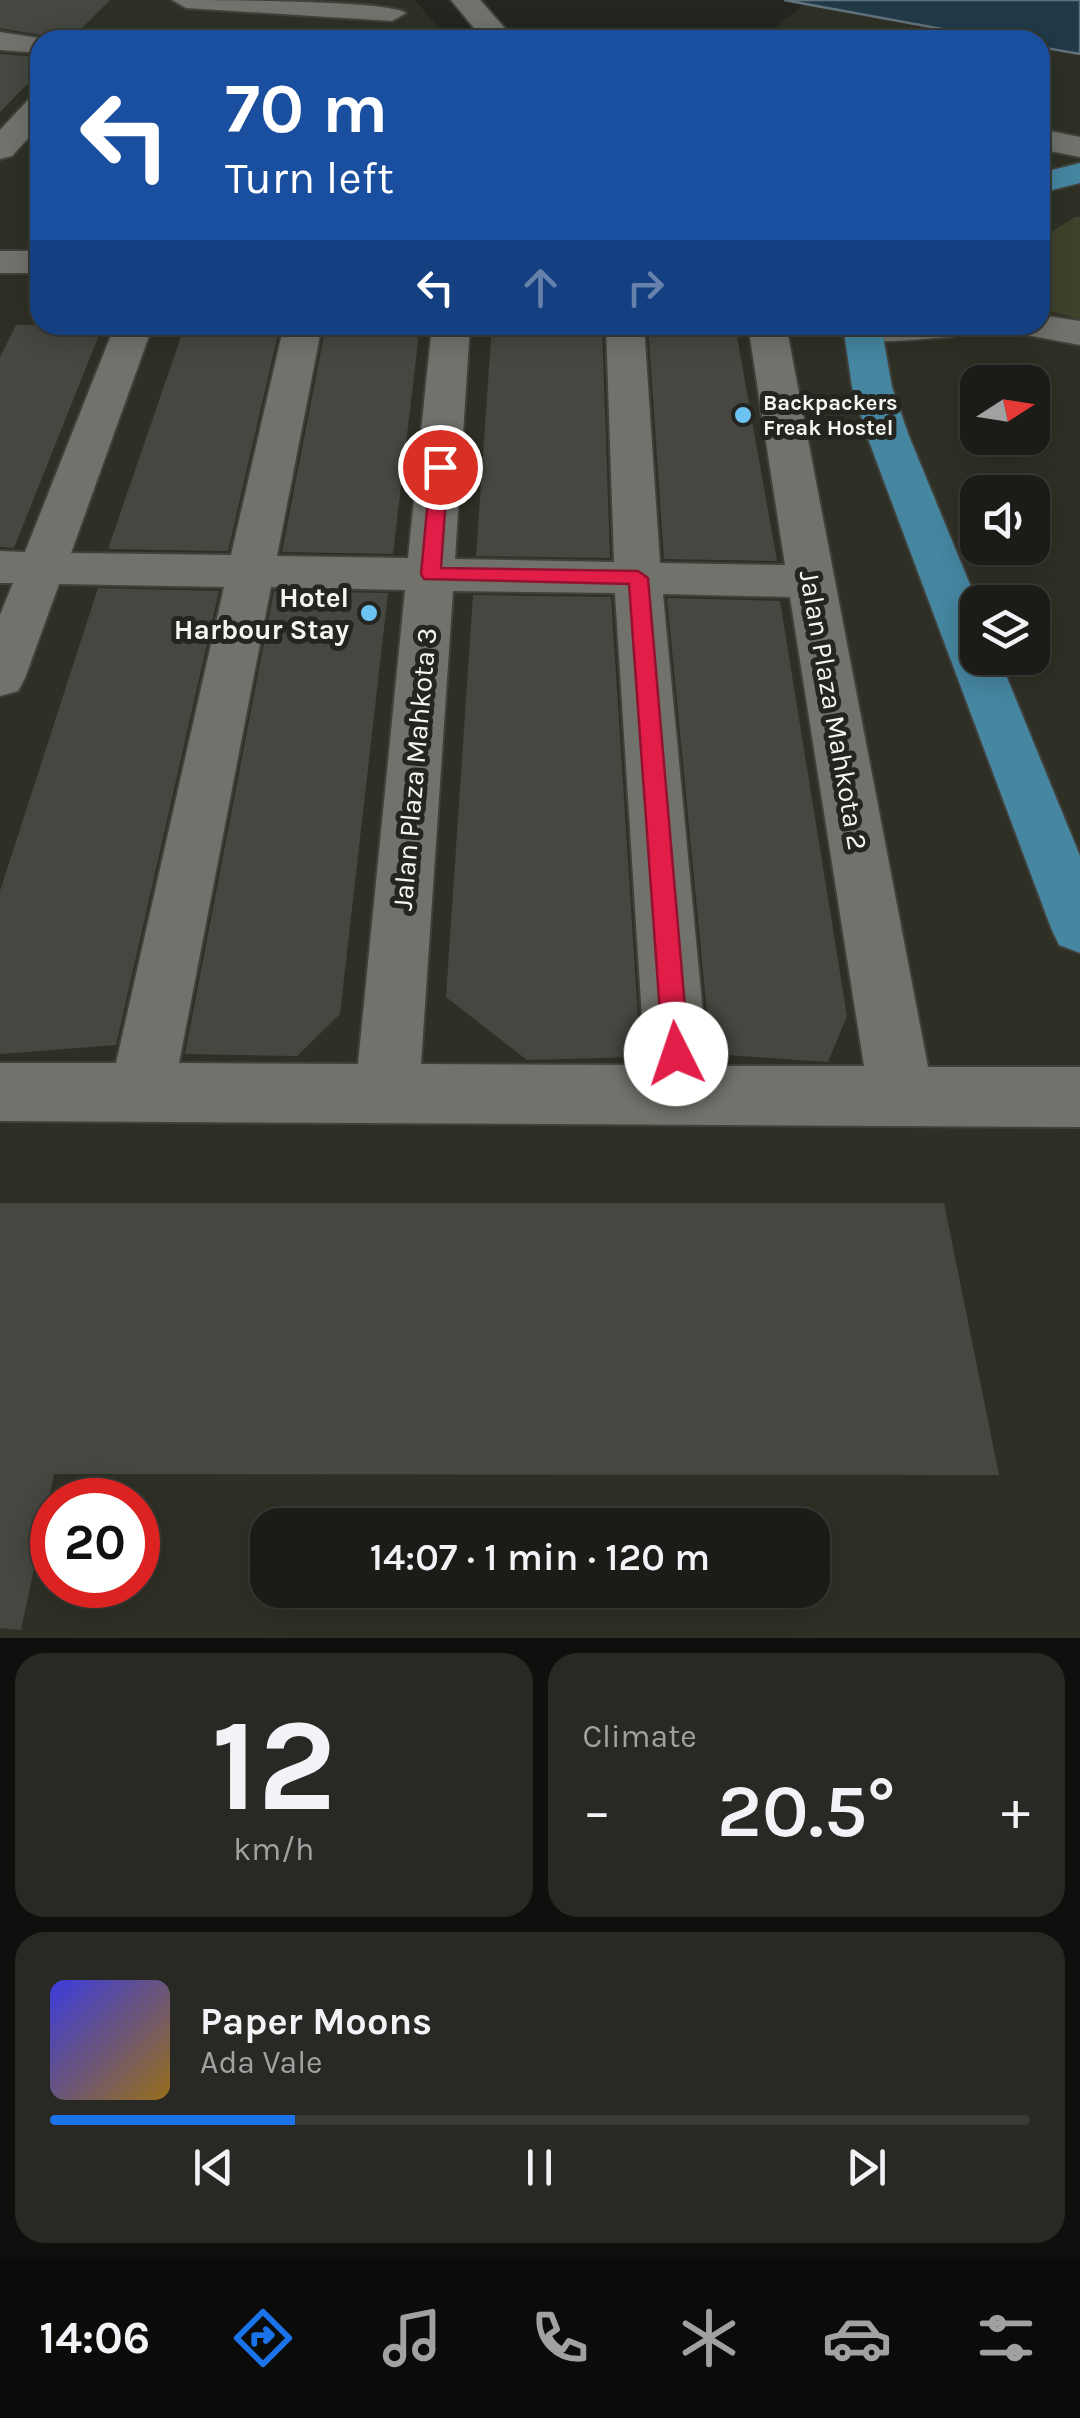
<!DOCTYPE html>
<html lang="en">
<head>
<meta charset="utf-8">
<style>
  body { margin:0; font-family:Karla,sans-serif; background:#282924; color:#f1f3f6; height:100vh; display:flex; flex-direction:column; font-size:38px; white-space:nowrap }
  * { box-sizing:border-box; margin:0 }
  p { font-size:32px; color:#a0a1a1 }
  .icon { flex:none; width:55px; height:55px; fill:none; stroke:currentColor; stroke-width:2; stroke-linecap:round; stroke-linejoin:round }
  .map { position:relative; height:1638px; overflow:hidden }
  .details { display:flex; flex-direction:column; gap:15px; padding:15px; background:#0f0f0d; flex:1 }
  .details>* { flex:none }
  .guide { position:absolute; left:30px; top:30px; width:1020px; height:305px; border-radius:30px; box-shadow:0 5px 25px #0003,0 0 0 2px #393a36; background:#1a4fa0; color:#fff; overflow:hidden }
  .needle { width:65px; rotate:78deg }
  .buttons { position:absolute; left:960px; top:365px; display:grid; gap:20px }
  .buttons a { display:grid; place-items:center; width:90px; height:90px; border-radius:20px; background:#1b1c17; box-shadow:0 5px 25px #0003,0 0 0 2px #393a36; font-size:50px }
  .speed { position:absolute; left:30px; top:1478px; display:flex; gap:20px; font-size:50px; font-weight:700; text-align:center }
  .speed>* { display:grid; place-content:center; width:130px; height:130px; border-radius:50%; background:#1b1c17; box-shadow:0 5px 25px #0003,0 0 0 2px #393a36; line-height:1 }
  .speed .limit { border:15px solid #d22; background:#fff; color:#111 }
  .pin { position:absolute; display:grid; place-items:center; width:85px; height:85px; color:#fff; margin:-42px; border:5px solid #fff; border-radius:50%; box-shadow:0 2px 10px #0007 }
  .me { position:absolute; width:110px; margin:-55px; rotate:356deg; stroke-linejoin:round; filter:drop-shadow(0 0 8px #0008) }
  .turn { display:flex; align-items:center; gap:35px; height:210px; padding:0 30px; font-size:45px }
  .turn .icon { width:130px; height:130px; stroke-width:2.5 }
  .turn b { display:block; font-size:70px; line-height:85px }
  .lanes { display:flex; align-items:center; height:95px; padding:0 30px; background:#0003; justify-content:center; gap:50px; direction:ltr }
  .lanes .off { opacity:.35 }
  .big { font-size:75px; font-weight:600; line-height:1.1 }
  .details .card { flex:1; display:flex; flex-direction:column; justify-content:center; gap:15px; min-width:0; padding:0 35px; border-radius:30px; background:#282924 }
  .details .dial { align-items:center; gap:0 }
  .dial b { font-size:130px; line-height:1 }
  .song { display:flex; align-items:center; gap:30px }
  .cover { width:120px; height:120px; border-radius:15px; background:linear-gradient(135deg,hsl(240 70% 55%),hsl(40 70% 35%)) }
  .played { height:10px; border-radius:5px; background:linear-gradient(90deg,#1a73e8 25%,#393a36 25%) }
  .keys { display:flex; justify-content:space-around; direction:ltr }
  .heat { display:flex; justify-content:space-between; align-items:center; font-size:55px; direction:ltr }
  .details .tiles { flex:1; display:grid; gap:15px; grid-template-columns:1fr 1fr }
  .card:last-child { grid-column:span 2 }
  .trip { position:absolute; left:250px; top:1508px; width:580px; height:100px; border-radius:30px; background:#1b1c17; box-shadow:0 5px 25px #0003,0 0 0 2px #393a36; font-weight:600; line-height:100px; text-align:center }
  .menu { display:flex; height:160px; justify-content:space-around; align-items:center; background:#0b0b09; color:#a0a1a1 }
  .menu .icon { width:70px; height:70px }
  .menu .current { color:#1a73e8 }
  .menu b { font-size:45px; color:#f1f3f6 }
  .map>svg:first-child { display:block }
</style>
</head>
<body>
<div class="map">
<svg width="1080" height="1638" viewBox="0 0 1080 1638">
  <rect width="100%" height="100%" fill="#24251f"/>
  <path fill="#2f3025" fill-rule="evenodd" d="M 0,0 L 415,0 L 449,40 L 40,40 L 40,325 L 1040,325 L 1040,47 L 1080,54 L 1080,1638 L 0,1638 ZM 978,382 L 1032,382 L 1032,438 L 978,438 ZM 978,492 L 1032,492 L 1032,548 L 978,548 ZM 978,602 L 1032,602 L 1032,658 L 978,658 ZM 52,1500 L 138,1500 L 138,1585 L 52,1585 ZM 268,1525 L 812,1525 L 812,1590 L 268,1590 Z
    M 804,4 L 1001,40 L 761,40 Z"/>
  <path fill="#3f422b" d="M 1075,217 L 1080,217 L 1080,319 L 1040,309 L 1040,239 Z"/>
  <path fill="#203a48" stroke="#60727b" stroke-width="2.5" d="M 784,0 L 1080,0 L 1080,54 L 1040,47 L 1040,40 L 1002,40 Z"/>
  <path fill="#464740" d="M 0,0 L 110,0 L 70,40 L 0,28 Z
    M 0,54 L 40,57 L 40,71 L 0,112 Z
    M 16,325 L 103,325 L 14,548 L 0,547 L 0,357 Z
    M 185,325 L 280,325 L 228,551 L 108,549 Z
    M 326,325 L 420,325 L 393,554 L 282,552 Z
    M 492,325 L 602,325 L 610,558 L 476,556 Z
    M 648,325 L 735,325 L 777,561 L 664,559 Z
    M 98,588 L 219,591 L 116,1045 L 0,1054 L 0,891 Z
    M 274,591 L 388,593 L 340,1014 L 297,1056 L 185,1054 Z
    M 473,595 L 611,597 L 640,1048 L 636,1047 L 636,1057 L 527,1060 L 446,997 Z
    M 667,598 L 780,601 L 847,1016 L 828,1062 L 711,1054 Z
    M 0,1203 L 944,1203 L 999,1475 L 54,1474 L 21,1630 L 0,1628 Z"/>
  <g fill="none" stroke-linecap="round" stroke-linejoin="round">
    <defs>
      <path id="minor" d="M 172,0 C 207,0 391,0 406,13 L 392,21 L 186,8 Z
        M 451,0 L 480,0 L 515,40 L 484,40 Z
        M 0,32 L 52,40 L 40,40 L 40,53 L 0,50 Z
        M 40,97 L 40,125 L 12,156 L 0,159 L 0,130 L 29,99 Z
        M 1040,129 L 1080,137 L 1080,157 L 1040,149 Z
        M 0,251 L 40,251 L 40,273 L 0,273 Z
        M 1040,315 L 1080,321 L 1080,345 L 1016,333 L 1011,325 L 1040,325 Z
        M 115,325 L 153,325 L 71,553 L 231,555 L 284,325 L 322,325 L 277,556 L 408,558 L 432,325 L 470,325 L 455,559 L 614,562 L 606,325 L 644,325 L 660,563 L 785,565 L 748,325 L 786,325 L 928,1067 L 1080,1067 L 1080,1127 L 0,1121 L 0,1063 L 116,1063 L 224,587 L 59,584 L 25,678 L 18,691 L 0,696 L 0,615 L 13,583 L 0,583 L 0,551 L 25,552 ZM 271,587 L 405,590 L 358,1064 L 179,1063 ZM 453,591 L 615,593 L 645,1065 L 421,1064 ZM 663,594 L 790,597 L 864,1066 L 708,1066 Z
        M 834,325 L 969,325 L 964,333 L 950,337 C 920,338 852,351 834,325 Z"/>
      <path id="major" d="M 1080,163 L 1080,183 L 1040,193 L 1040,173 Z
        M 843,325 L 881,325 L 892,387 L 909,436 L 978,604 L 978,658 L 999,658 L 1080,856 L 1080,953 L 1059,945 L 1051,928 L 867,436 L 852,387 Z"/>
    </defs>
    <use href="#minor" stroke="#41413c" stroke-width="4"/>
    <use href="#major" stroke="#41413c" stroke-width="4"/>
    <use href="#minor" fill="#71726b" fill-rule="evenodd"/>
    <use href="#major" fill="#4686a1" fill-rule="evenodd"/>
  </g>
  <path fill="#e11d48" stroke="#92132f" stroke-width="2.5" d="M 440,462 L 448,467 L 441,568 L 638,571 L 648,578 L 689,1054 L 685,1063 L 676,1066 L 667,1063 L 663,1054 L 629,584 L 424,579 L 421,574 L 431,467 Z"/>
  <g fill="#6cc3f2" stroke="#24251f" stroke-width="4">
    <circle cx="743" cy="415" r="10"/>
    <circle cx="369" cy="613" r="10"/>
  </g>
  <g text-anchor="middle" stroke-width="10" stroke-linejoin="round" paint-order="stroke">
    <g font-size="22" font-weight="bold" fill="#f5f5f1" stroke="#24251f" text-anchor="start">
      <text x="763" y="410">Backpackers<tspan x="763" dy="25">Freak Hostel</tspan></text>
    </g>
    <g font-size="28" font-weight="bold" fill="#f5f5f1" stroke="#24251f" text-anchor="end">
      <text x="349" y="607">Hotel<tspan x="349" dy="32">Harbour Stay</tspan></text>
    </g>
    <g font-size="28" fill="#f5f5f1" stroke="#24251f">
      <text transform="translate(834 710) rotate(80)" y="10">Jalan Plaza Mahkota 2</text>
      <text transform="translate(414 769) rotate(-85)" y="10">Jalan Plaza Mahkota 3</text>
    </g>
  </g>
</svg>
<div class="buttons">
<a><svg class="needle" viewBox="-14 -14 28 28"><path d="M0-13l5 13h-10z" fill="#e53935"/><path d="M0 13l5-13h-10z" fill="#a0a1a1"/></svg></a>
<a><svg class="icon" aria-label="sound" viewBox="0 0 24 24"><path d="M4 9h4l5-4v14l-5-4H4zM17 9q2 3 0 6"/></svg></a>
<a><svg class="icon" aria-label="layers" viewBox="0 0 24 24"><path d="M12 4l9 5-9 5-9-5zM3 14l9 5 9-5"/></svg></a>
</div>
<div class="speed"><div class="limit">20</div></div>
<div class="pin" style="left:440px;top:467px;background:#d93025"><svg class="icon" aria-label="arrive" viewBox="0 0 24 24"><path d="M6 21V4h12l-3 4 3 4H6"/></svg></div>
<svg class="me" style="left:676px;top:1054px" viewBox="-20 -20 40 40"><circle r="19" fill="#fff"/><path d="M0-13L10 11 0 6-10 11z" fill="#e11d48"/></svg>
<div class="trip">14:07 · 1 min · 120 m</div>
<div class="guide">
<div class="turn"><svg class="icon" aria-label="left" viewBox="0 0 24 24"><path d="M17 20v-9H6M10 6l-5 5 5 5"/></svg><div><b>70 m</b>Turn left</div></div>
<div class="lanes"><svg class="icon" aria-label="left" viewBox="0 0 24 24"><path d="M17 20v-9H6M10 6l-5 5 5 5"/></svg><svg class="icon off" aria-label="ahead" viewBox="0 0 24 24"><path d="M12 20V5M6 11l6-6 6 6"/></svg><svg class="icon off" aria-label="right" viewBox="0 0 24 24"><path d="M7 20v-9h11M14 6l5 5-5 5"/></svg></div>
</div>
</div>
<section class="details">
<div class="tiles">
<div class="card dial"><b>12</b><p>km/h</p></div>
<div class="card"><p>Climate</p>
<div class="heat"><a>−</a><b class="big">20.5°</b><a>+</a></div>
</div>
<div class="card">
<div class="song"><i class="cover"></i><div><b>Paper Moons</b><p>Ada Vale</p></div></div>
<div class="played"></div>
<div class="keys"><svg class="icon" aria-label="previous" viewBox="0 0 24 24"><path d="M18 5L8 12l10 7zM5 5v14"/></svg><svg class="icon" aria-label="pause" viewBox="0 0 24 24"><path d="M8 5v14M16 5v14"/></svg><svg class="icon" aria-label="next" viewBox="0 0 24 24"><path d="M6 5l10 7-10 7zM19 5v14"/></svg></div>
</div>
</div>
</section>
<nav class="menu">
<b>14:06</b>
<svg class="icon current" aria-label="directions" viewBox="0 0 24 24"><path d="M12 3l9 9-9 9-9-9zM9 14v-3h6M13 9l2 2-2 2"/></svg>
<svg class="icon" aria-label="music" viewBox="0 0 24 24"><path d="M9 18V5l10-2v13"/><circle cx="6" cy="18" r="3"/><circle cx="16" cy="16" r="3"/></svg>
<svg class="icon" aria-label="phone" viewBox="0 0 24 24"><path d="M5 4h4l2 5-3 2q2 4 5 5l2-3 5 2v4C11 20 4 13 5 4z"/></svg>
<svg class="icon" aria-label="climate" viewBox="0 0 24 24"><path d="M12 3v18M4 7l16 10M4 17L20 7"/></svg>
<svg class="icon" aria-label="car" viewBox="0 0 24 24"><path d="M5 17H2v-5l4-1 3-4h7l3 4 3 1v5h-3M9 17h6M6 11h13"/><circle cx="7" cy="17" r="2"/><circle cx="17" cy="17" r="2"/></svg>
<svg class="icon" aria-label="filters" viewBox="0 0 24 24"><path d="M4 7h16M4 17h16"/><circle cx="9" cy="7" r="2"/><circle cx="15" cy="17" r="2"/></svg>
</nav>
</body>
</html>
